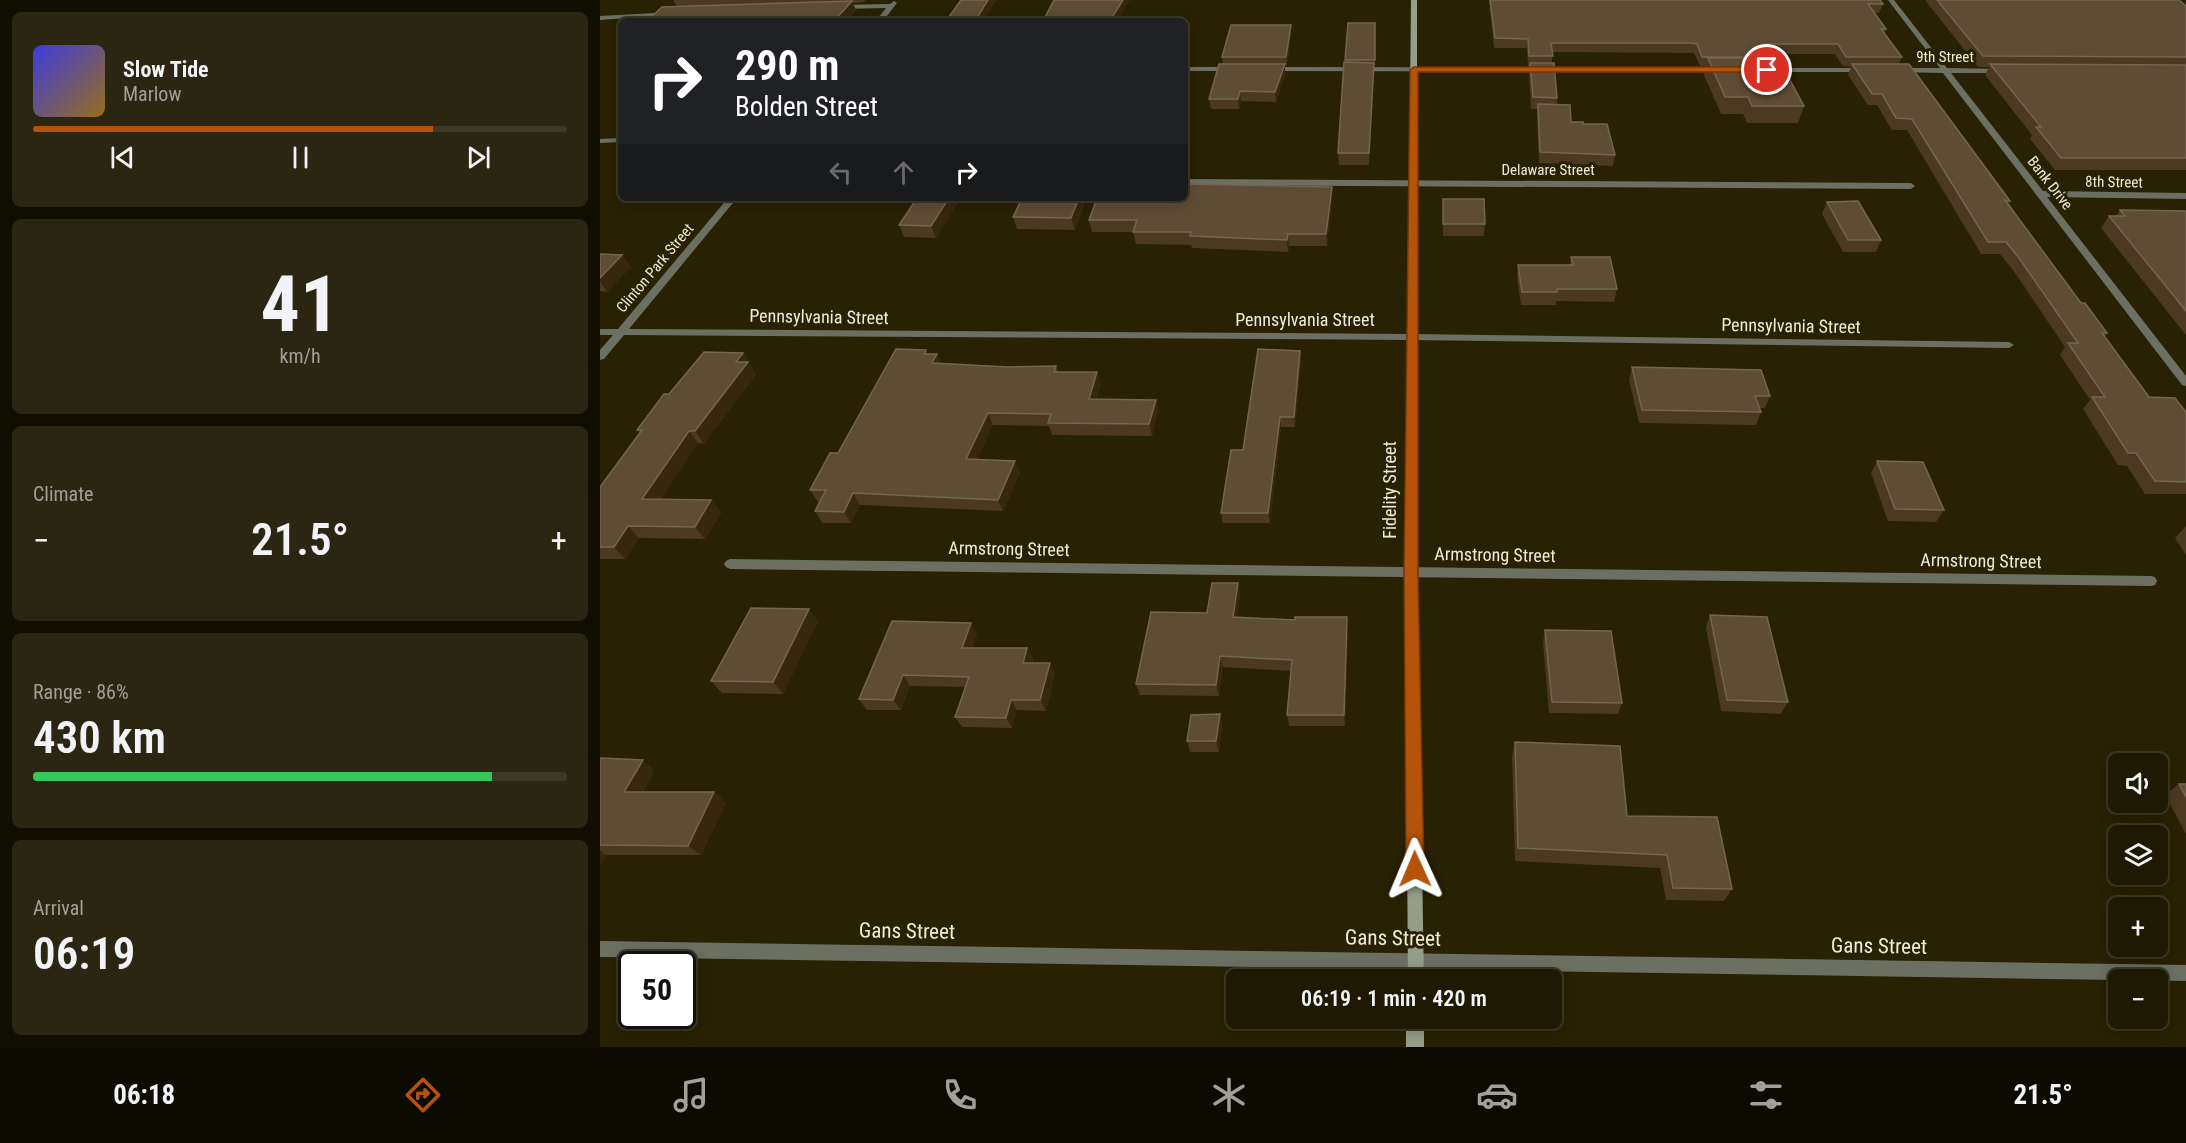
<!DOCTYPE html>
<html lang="en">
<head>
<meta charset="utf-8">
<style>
  body { margin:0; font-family:"Roboto Condensed",sans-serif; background:#2b2611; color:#f1f3f6; height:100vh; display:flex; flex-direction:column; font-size:22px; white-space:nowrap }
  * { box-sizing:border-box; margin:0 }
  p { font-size:20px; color:#a1a099 }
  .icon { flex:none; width:33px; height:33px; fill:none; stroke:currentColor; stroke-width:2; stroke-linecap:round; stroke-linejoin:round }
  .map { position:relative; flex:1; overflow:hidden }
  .side { display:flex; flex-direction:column; gap:12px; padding:12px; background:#100e01; width:600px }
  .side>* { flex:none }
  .banner { position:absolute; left:18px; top:18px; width:570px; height:183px; border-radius:9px; box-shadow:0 3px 15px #0003,0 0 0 2px #3c3824; background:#202124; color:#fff; overflow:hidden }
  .tools { position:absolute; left:1508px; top:753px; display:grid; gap:12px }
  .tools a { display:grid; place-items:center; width:60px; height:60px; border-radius:9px; background:#1e1902; box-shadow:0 3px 15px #0003,0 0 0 2px #3c3824; font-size:30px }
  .speed { position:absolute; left:18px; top:951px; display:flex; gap:12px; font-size:30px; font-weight:700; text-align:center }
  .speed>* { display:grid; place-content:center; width:78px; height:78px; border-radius:50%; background:#1e1902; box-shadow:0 3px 15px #0003,0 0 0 2px #3c3824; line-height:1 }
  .speed .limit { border:3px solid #111; border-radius:9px; background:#fff; color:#111 }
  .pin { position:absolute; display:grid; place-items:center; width:51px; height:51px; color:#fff; margin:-26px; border:3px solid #fff; border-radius:50%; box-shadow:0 2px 6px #0007 }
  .me { position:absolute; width:66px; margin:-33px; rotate:359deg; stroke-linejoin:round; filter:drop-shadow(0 0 4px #0008) }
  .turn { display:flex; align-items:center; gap:21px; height:126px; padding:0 18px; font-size:27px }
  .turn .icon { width:78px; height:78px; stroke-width:2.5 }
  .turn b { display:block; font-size:42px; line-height:51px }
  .lanes { display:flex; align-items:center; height:57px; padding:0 18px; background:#0003; justify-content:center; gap:30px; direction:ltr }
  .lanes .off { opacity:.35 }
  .big { font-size:45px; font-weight:600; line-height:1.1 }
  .side .widget { flex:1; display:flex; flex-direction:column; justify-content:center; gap:9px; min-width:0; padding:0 21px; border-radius:9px; background:#2b2611 }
  .side .dial { align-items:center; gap:0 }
  .dial b { font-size:78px; line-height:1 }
  .song { display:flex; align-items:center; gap:18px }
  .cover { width:72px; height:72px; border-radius:9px; background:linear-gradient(135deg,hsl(240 70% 55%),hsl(40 70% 35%)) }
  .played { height:6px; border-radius:3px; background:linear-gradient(90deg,#b45309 75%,#3c3824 75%) }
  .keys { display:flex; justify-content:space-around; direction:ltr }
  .heat { display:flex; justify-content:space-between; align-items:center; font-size:33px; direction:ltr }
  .charge { height:9px; border-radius:4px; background:linear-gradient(90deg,#34c759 86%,#3c3824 0) }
  .trip { position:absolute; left:626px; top:969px; width:336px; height:60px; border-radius:9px; background:#1e1902; box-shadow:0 3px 15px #0003,0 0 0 2px #3c3824; font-weight:600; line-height:60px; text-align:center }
  .tabs { display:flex; height:96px; justify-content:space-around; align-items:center; background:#0c0a01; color:#a1a099 }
  .tabs .icon { width:42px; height:42px }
  .tabs .selected { color:#b45309 }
  .tabs b { font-size:27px; color:#f1f3f6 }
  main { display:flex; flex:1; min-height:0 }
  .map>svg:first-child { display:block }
</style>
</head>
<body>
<main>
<section class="side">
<div class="widget">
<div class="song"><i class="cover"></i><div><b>Slow Tide</b><p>Marlow</p></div></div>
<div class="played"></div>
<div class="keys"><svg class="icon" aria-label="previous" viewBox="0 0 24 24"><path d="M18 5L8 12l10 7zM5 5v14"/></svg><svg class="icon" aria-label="pause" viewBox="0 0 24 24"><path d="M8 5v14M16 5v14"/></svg><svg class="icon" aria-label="next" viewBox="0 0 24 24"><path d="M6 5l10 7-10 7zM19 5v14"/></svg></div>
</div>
<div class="widget dial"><b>41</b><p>km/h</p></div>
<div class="widget"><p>Climate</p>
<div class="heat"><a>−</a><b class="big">21.5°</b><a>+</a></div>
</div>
<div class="widget"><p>Range · 86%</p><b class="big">430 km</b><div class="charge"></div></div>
<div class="widget"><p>Arrival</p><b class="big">06:19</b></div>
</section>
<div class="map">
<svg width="1586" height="1047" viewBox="0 0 1586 1047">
  <rect width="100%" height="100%" fill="#282103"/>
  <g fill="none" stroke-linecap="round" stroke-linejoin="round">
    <path fill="#6b7063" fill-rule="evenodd" d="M 1288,0 L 1294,0 L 1347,68 L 1405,69 L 1406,71 L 1402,73 L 1351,73 L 1443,191 L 1586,193 L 1586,199 L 1447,197 L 1586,376 L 1586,386 L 1582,385 L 1343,73 L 1296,72 L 1295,70 L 1299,68 L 1340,68 Z
      M 294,1 L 297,3 L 283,21 L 276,21 L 286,8 L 238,9 L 235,7 L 238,5 L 290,4 Z
      M 73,12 L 74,13 L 71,15 L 0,20 L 0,16 Z
      M 585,67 L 634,67 L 638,69 L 634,71 L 585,71 Z
      M 666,67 L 1120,68 L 1124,70 L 1120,72 L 669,71 L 665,69 Z
      M 1164,68 L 1267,68 L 1271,70 L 1267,72 L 1167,72 L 1163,70 Z
      M 21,138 L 21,142 L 0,143 L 0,139 Z
      M 585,179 L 1311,183 L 1315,186 L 1311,189 L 585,185 Z
      M 128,198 L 137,198 L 29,329 L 811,334 L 1409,342 L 1414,345 L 1409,348 L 811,340 L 24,335 L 4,359 L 0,360 L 0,350 L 13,335 L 0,335 L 0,329 L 18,329 Z
      M 130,559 L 1551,576 L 1555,577 L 1557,581 L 1555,585 L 1551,586 L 130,569 L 126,567 L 124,564 L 126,561 Z
      M 0,941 L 1586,965 L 1586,981 L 0,957 Z"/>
    <path fill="#949e88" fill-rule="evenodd" d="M 811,0 L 817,0 L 817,572 L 824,980 L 808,980 L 805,572 Z
      M 806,1018 L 824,1018 L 824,1047 L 806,1047 Z"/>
  </g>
  <path fill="#4d3822" d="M 73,0 L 266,0 L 264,2 L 253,3 L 256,11 L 247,21 L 47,21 L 77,7 Z
    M 889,0 L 1280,0 L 1283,4 L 1279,13 L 1275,13 L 1286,29 L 1285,34 L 1302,57 L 1299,64 L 1410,201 L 1408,205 L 1481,303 L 1507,333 L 1505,337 L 1549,397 L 1586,412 L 1586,494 L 1545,494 L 1527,466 L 1518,465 L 1483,409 L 1490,400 L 1460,355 L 1465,347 L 1413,270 L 1400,254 L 1381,254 L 1307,130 L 1292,130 L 1277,105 L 1268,105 L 1248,75 L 1251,67 L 1243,66 L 1235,54 L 1169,54 L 1171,57 L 1171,58 L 1204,106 L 1198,123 L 1147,123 L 1143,114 L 1121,114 L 1104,75 L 1106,66 L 1100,66 L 1094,53 L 952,52 L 952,63 L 957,98 L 957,105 L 971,122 L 983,124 L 1015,155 L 1013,166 L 939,163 L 937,115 L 937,109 L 931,109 L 929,74 L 930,66 L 928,66 L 927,48 L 894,48 Z
    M 1325,0 L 1579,0 L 1586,6 L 1586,170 L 1455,170 L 1430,139 L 1432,135 L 1385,75 L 1389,67 L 1378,67 Z
    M 775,23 L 775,65 L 774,65 L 769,165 L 739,165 L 738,153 L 745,60 Z
    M 691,33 L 687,65 L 685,65 L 685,74 L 676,102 L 641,101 L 639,109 L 611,109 L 609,99 L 623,64 L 622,57 Z
    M 732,187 L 732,199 L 727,246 L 689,246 L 688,252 L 592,248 L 591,245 L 536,244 L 533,232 L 492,232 L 489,220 L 585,198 Z
    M 317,198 L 354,198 L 357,204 L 336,238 L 304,237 L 299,225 Z
    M 422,198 L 482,198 L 484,206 L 475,230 L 417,229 L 413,217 Z
    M 843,199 L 885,224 L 884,236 L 843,236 Z
    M 1227,202 L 1281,240 L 1276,252 L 1243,252 L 1222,214 Z
    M 1520,210 L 1586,211 L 1586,335 L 1501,228 L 1509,216 L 1516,216 Z
    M 0,254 L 22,255 L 31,267 L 7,292 L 0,291 Z
    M 971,257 L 1017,289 L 1014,302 L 956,301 L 956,305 L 921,305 L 917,277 L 918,265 L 970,265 Z
    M 326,350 L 328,354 L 337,354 L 341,363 L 408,367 L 456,366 L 458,372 L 497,372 L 501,384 L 496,399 L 558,411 L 552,436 L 452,435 L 449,426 L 393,425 L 377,459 L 420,473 L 403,511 L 260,505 L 251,523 L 222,523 L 215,511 L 220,502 L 218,502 L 210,490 L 238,453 Z
    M 700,351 L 701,361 L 695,427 L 681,427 L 670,523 L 623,523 L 621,513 L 643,450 Z
    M 143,353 L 156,375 L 104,444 L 98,443 L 60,500 L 111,500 L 121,513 L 105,539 L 39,538 L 25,559 L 0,559 L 0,487 L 40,433 L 37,430 L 69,394 Z
    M 1032,367 L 1170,396 L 1165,408 L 1159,408 L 1161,412 L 1156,425 L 1039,423 L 1029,380 Z
    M 1277,461 L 1344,510 L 1336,522 L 1288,521 L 1271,473 Z
    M 1586,526 L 1586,555 L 1575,538 Z
    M 638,583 L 640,595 L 637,617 L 695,620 L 747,617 L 748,629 L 745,726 L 689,726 L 687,715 L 691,671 L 623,667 L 619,696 L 540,695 L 536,684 Z
    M 1110,615 L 1188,702 L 1181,714 L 1121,711 L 1106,627 Z
    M 218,621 L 183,694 L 122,693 L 111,681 Z
    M 371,623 L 377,634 L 372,648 L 427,648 L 433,659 L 432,663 L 455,673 L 446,711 L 417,710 L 412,728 L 362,727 L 355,717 L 366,687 L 310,686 L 301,710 L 267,710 L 259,699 Z
    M 945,630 L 1022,703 L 1018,714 L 949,713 L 943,642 Z
    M 622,725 L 619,752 L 590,752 L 587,741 Z
    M 915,742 L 1027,816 L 1132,889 L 1124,901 L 1066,900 L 1060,868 L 915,861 L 912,756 Z
    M 0,758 L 55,770 L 43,792 L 114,792 L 126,803 L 101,855 L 6,855 L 0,866 Z
    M 1579,784 L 1586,784 L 1586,834 L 1565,795 Z"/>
  <path fill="#37270d" d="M 388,0 L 397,0 L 383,21 L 375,21 Z
    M 523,0 L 530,0 L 518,21 L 510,21 Z
    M 252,1 L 256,11 L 247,21 L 234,21 Z
    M 691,25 L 691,33 L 687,65 L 686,57 Z
    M 774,63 L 774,74 L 769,165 L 769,153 Z
    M 685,64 L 685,74 L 676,102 L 675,92 Z
    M 640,91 L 641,101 L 639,109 L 638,99 Z
    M 732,187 L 732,199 L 727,246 L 726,234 Z
    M 349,198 L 354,198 L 357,204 L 336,238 L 331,226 Z
    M 479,198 L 482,198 L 484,206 L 475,230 L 471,218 Z
    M 688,234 L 689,246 L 688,252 L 687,240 Z
    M 22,255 L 31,267 L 7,292 L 0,281 L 0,278 Z
    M 700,351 L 701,361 L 695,427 L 694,417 Z
    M 143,353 L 156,375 L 104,444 L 95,431 L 136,362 Z
    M 337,354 L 342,366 L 332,363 Z
    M 497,372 L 501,384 L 492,411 L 489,399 Z
    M 556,400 L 558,411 L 552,436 L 549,424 Z
    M 388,413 L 393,425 L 372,471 L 366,459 Z
    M 680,417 L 681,427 L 670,523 L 668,513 Z
    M 89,431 L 98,443 L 52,512 L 42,499 Z
    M 415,461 L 420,473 L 403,511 L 398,500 Z
    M 253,493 L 260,505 L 251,523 L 244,512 Z
    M 111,500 L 121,513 L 105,539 L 95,527 Z
    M 28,526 L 39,538 L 25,559 L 14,547 Z
    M 638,583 L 640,595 L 636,629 L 633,617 Z
    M 209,609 L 218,621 L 183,694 L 173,682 Z
    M 747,617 L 748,629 L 745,726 L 744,715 Z
    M 371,623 L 377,634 L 368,658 L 362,648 Z
    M 427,648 L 433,659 L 428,674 L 423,663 Z
    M 620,656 L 623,667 L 619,696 L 616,685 Z
    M 450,663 L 455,673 L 446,711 L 440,700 Z
    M 303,675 L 310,686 L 301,710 L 293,700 Z
    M 411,700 L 417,710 L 412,728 L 406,718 Z
    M 620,714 L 622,725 L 619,752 L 616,741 Z
    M 43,760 L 55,770 L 37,802 L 24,792 Z
    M 114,792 L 126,803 L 101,855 L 88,846 Z
    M 0,850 L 6,855 L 0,866 Z"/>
  <path fill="#5f4c35" stroke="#75654f" stroke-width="1.5" d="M 361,0 L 388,0 L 375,21 L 346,21 Z
    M 454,0 L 523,0 L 510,21 L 443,21 Z
    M 890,0 L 1280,0 L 1283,4 L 1268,4 L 1286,29 L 1281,29 L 1302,57 L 1246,57 L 1238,44 L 1164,44 L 1171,57 L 1102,57 L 1097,44 L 1092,43 L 951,43 L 953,56 L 929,56 L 928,39 L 895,38 Z
    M 1337,0 L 1579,0 L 1586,6 L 1586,57 L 1383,56 Z
    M 252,1 L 234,21 L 47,21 L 62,7 Z
    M 748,23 L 775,23 L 775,60 L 745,60 Z
    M 631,25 L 691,25 L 686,57 L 622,57 Z
    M 1108,58 L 1178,58 L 1204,106 L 1152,106 L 1148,97 L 1125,97 Z
    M 744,62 L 774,63 L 769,153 L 738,153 Z
    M 930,63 L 954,63 L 957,98 L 933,97 Z
    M 619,64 L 685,64 L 675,92 L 640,91 L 638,99 L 609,99 Z
    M 1252,64 L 1309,64 L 1410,201 L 1405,200 L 1481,303 L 1485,303 L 1507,333 L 1502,333 L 1549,397 L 1575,398 L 1586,412 L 1586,482 L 1555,481 L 1536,453 L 1528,453 L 1492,397 L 1505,397 L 1468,343 L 1478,343 L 1419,258 L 1406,242 L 1388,242 L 1312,119 L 1296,118 L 1282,94 L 1272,94 Z
    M 1390,64 L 1586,65 L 1586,158 L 1461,158 L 1436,127 L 1441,127 Z
    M 938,104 L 970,105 L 971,122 L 983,122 L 983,124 L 1007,124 L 1015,155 L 940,152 Z
    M 585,184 L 732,187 L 726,234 L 688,234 L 687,240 L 590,236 L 591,232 L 533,232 L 537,220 L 489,220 L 497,198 L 585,198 Z
    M 317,198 L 349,198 L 331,226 L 299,225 Z
    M 422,198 L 479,198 L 471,218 L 413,217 Z
    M 843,199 L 884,199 L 885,224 L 843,224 Z
    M 1258,201 L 1281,240 L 1248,240 L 1227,202 Z
    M 1520,210 L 1586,211 L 1586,311 L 1509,216 L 1525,216 Z
    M 0,254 L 22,255 L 0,278 Z
    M 971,257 L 1010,257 L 1017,289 L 957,289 L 957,292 L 922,292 L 918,265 L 973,265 Z
    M 296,349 L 326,350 L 324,354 L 337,354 L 332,363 L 408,367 L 456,366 L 454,372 L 497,372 L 489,399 L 556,400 L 549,424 L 448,423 L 451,414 L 388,413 L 366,459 L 415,461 L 398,500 L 253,493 L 244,512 L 215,511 L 226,490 L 210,490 L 230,453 L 238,453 Z
    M 658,349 L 700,351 L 694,417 L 680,417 L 668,513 L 621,513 L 631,450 L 643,450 Z
    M 104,352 L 143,353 L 136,362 L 148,362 L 95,431 L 89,431 L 42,499 L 111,500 L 95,527 L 28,526 L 14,547 L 0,547 L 0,487 L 42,430 L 37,430 L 64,394 L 69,394 Z
    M 1032,367 L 1161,370 L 1170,396 L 1155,396 L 1161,412 L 1042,410 Z
    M 1277,461 L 1323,462 L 1344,510 L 1295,509 Z
    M 612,583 L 638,583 L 633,617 L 695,620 L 695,617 L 747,617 L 744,715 L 687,715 L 692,660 L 620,656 L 616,685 L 536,684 L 551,612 L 607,613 Z
    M 151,608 L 209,609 L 173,682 L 111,681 Z
    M 1110,615 L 1167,617 L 1188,702 L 1127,700 Z
    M 292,621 L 371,623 L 362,648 L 427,648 L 423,663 L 450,663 L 440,700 L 411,700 L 406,718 L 355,717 L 369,677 L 303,675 L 293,700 L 259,699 Z
    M 945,630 L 1011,631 L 1022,703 L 952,702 Z
    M 620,714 L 616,741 L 587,741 L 591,715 Z
    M 915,742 L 1020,746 L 1027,816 L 1117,817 L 1132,889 L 1073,888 L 1067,855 L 918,848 Z
    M 0,758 L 43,760 L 24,792 L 114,792 L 88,846 L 0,845 Z
    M 1579,784 L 1586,784 L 1586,797 Z"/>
  <path fill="#b45309" stroke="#753606" stroke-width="1.5" d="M 1167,67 L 1170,68 L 1170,72 L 818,72 L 818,572 L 824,869 L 821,875 L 815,878 L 808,875 L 806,869 L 804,572 L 810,70 L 814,67 Z"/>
  <g text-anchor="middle" stroke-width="6" stroke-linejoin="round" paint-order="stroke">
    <g font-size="15" fill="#efebd9" stroke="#282103">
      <text x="1345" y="62">9th Street</text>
      <text x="948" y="175">Delaware Street</text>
      <text transform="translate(1514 182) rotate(1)" y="5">8th Street</text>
      <text transform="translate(1450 183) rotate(52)" y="5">Bank Drive</text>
      <text transform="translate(55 268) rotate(-50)" y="5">Clinton Park Street</text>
    </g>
    <g font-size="18" fill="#efebd9" stroke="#282103">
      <text transform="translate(219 317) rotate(1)" y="6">Pennsylvania Street</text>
      <text x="705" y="326">Pennsylvania Street</text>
      <text transform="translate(1191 326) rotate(1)" y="6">Pennsylvania Street</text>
      <text transform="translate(790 490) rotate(-90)" y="6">Fidelity Street</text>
      <text transform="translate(409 549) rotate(1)" y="6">Armstrong Street</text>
      <text transform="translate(895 555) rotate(1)" y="6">Armstrong Street</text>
      <text transform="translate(1381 561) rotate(1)" y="6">Armstrong Street</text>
    </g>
    <g font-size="21" fill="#efebd9" stroke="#282103">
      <text transform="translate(307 931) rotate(1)" y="7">Gans Street</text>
      <text transform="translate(793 938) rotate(1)" y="7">Gans Street</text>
      <text transform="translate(1279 946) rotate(1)" y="7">Gans Street</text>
    </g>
  </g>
</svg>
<div class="tools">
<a><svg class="icon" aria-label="sound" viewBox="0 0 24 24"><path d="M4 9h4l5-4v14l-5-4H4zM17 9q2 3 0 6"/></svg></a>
<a><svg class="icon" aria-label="layers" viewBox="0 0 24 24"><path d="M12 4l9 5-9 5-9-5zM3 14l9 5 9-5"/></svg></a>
<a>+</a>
<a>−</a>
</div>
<div class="speed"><div class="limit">50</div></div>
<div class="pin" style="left:1167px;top:70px;background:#d93025"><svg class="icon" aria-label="arrive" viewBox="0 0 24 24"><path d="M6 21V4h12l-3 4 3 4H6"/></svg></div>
<svg class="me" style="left:815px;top:869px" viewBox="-20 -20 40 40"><path d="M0-17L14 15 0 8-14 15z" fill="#b45309" stroke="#fff" stroke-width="4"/></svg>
<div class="trip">06:19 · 1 min · 420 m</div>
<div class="banner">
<div class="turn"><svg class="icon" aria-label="right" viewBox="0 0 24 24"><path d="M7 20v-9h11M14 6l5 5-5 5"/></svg><div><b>290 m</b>Bolden Street</div></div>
<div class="lanes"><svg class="icon off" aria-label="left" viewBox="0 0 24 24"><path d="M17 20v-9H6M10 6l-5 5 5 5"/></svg><svg class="icon off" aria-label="ahead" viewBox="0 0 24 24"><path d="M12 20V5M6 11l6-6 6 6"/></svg><svg class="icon" aria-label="right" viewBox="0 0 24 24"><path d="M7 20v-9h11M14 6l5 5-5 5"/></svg></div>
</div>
</div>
</main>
<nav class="tabs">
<b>06:18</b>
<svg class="icon selected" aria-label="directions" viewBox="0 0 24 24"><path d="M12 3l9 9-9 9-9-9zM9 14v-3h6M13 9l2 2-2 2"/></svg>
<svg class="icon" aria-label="music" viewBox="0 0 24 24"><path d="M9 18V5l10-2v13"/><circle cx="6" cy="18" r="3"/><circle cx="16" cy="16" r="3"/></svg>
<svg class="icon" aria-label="phone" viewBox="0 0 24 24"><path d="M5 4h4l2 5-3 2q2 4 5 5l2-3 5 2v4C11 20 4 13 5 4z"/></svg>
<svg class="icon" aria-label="climate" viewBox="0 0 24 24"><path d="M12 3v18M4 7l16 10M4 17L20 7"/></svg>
<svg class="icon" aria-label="car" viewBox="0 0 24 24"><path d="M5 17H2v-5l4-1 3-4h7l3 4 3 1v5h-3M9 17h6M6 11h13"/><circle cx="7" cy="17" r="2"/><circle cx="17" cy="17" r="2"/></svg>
<svg class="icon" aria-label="filters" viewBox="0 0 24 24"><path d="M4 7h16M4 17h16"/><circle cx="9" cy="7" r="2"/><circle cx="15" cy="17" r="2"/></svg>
<b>21.5°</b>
</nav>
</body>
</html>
